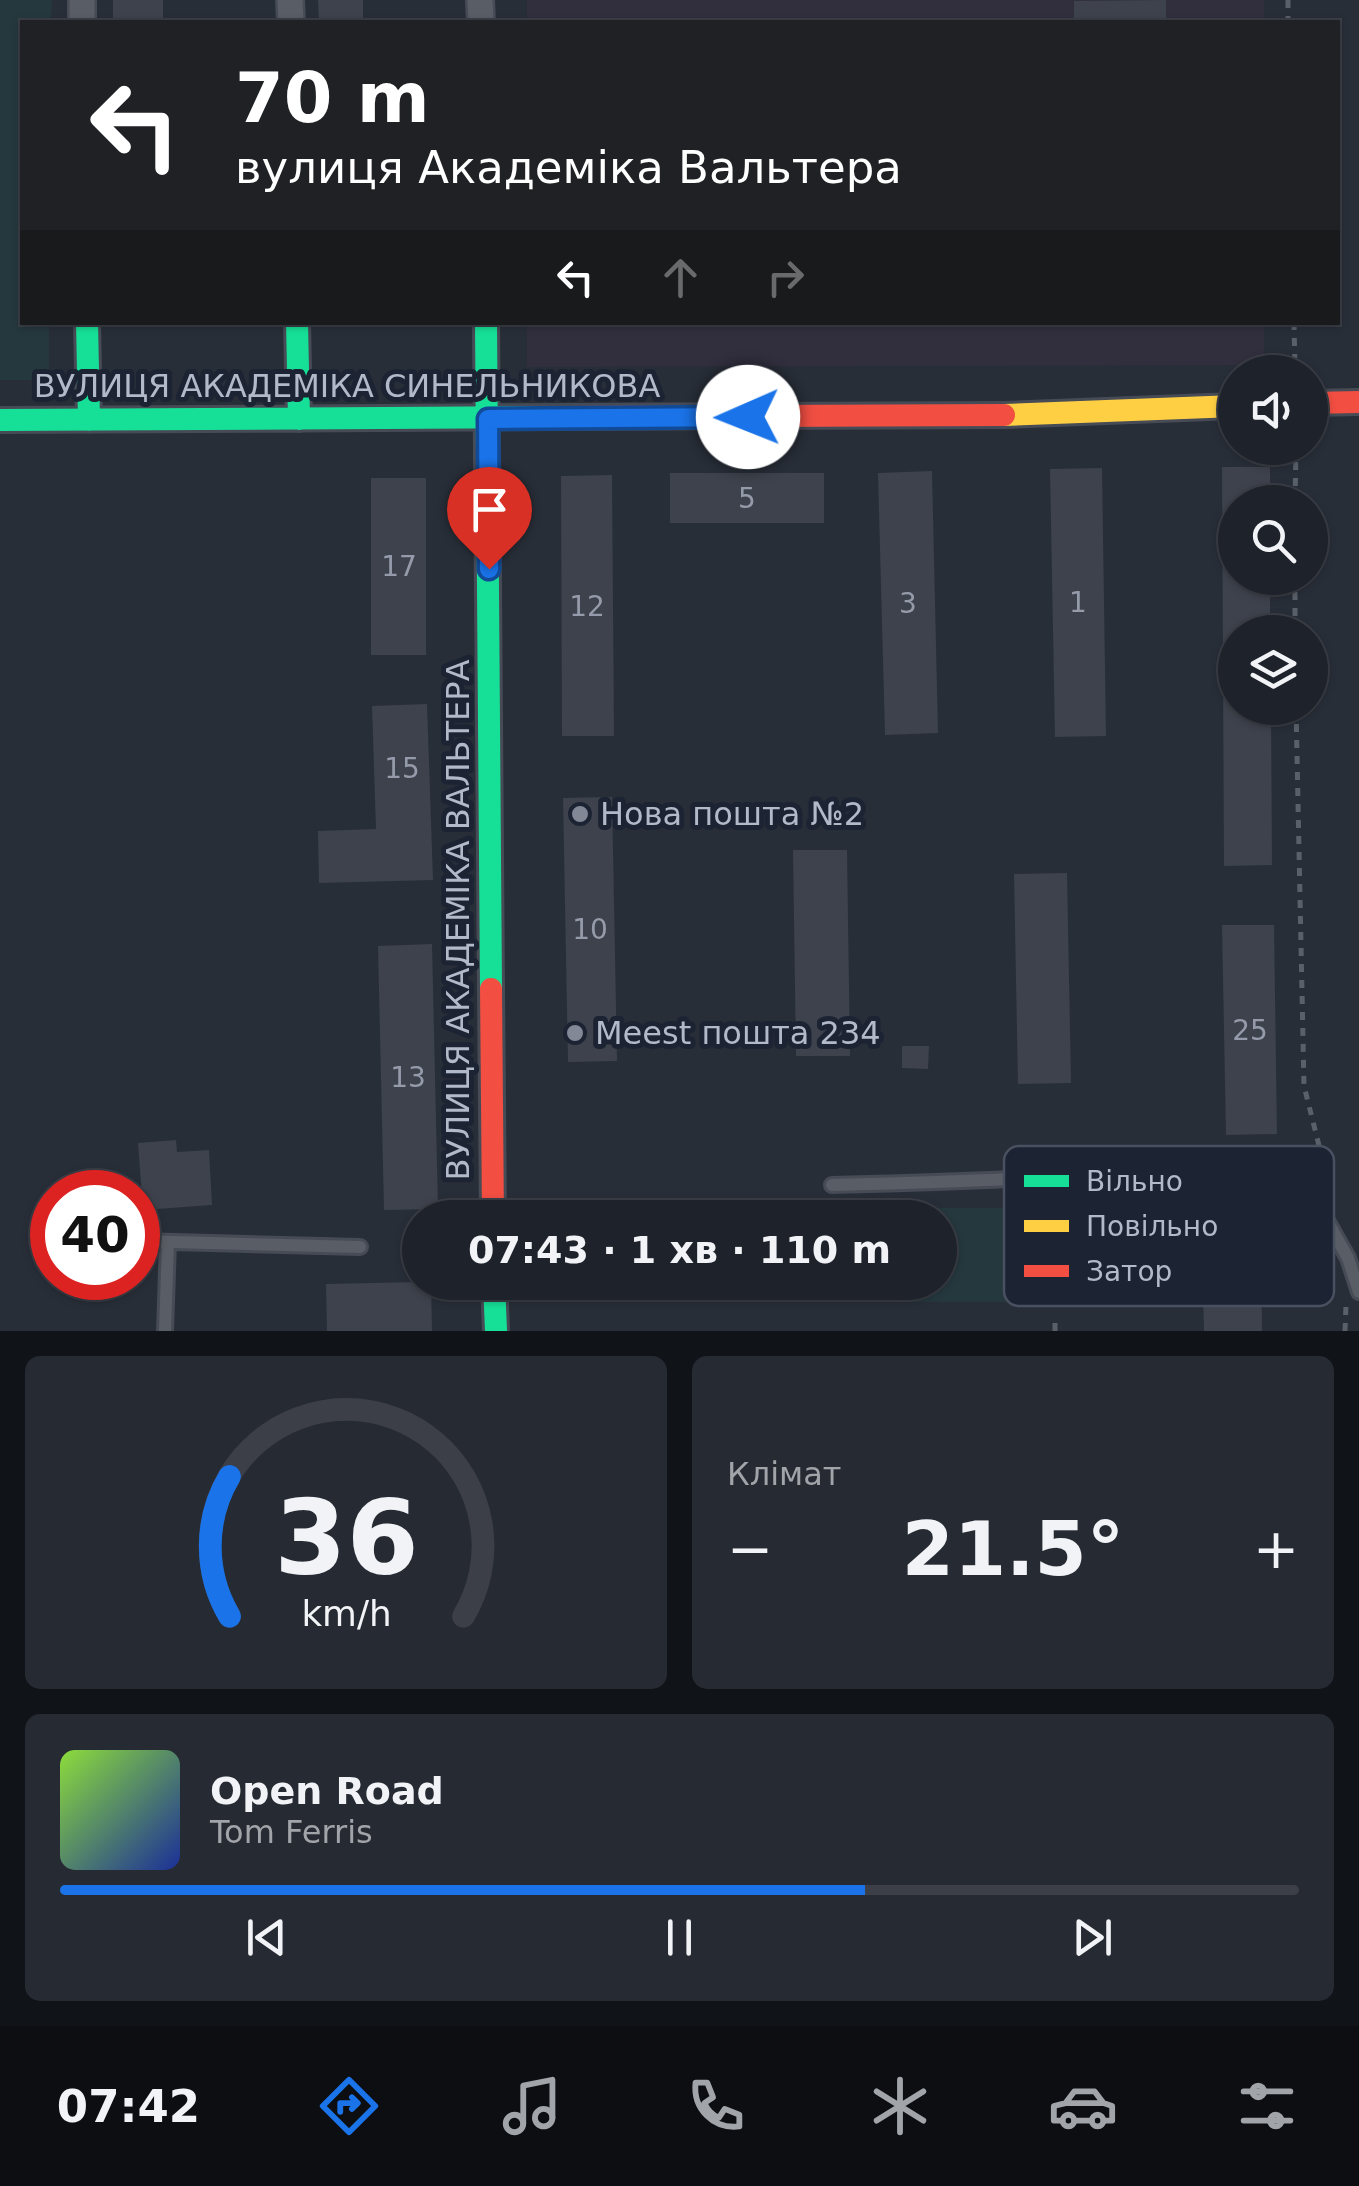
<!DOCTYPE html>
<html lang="uk">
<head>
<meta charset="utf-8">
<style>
  body { margin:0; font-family:"DejaVu Sans",sans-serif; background:#262a32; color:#f1f3f6; height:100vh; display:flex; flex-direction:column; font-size:38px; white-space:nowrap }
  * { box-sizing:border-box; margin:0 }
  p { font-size:32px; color:#a1a4a8 }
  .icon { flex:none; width:55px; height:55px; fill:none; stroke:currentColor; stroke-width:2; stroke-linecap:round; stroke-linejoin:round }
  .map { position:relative; height:1331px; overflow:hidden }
  .side { display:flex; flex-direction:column; gap:25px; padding:25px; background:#101317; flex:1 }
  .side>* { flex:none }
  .hud { position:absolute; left:20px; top:20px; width:1320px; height:305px; border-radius:0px; box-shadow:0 2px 8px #0004,0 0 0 2px #3c3f47; background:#202124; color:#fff; overflow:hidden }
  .fabs { position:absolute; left:1218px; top:355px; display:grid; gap:20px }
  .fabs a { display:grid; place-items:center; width:110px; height:110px; border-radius:50%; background:#1e222a; box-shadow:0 2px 8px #0004,0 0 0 2px #3c3f47; font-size:50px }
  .speed { position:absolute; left:30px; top:1170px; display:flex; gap:20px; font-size:50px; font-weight:700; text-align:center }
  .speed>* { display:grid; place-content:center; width:130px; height:130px; border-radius:50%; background:#1e222a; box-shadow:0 2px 8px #0004,0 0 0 2px #3c3f47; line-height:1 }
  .speed .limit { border:15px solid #d22; background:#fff; color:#111 }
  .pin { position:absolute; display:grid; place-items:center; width:85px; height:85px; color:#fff; margin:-102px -42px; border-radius:50% 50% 50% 0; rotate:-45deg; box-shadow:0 0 10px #0007 }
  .pin .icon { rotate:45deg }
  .me { position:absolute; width:110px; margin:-55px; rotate:269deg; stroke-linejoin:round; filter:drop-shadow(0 0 8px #0008) }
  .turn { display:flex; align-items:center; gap:35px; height:210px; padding:0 50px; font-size:45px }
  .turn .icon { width:130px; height:130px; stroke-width:2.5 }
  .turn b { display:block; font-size:70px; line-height:85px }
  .lanes { display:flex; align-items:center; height:95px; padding:0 50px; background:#0003; justify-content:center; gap:50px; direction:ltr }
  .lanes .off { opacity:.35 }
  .big { font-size:75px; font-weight:600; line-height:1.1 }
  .side .card { flex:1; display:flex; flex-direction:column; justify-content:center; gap:15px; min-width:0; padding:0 35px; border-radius:15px; background:#262a32 }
  .side .dial { align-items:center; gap:0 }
  .dial svg { height:260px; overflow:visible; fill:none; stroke:#3c3f47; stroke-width:7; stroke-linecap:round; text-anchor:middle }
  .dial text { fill:#f1f3f6; stroke:none }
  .song { display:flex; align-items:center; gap:30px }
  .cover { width:120px; height:120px; border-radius:15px; background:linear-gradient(135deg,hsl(90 70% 55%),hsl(230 70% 35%)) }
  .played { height:10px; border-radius:5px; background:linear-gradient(90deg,#1a73e8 65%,#3c3f47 65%) }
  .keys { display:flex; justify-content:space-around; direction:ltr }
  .heat { display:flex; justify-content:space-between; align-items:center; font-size:55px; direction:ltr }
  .side .tiles { flex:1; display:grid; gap:25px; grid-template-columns:1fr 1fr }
  .card:last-child { grid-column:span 2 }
  .trip { position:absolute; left:402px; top:1200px; width:555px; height:100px; border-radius:50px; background:#1e222a; box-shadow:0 2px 8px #0004,0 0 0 2px #3c3f47; font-weight:600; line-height:100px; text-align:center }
  .tabs { display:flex; height:160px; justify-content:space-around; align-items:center; background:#0c0e11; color:#a1a4a8 }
  .tabs .icon { width:70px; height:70px }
  .tabs .current { color:#1a73e8 }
  .tabs b { font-size:45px; color:#f1f3f6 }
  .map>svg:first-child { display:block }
</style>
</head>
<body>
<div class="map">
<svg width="1359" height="1331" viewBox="0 0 1359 1331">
  <rect width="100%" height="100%" fill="#282e38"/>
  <path fill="#312f3e" d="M 527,0 L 1264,0 L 1264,22 L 527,22 Z
    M 527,323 L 1264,323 L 1264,365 L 527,367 Z"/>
  <path fill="#25383e" d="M 0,0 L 52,0 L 51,22 L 22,22 L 22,322 L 49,323 L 49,380 L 0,380 Z
    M 892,1208 L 1065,1208 L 1065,1302 L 892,1302 L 892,1283 L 940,1282 L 940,1218 L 892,1217 Z"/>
  <path fill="#3d424c" d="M 113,0 L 163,0 L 163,22 L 113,22 Z
    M 318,0 L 363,0 L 363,22 L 319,22 Z
    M 1166,0 L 1166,22 L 1074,22 L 1074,1 Z
    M 1222,467 L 1270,467 L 1270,502 L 1235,502 L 1235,578 L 1270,578 L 1270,632 L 1235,632 L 1235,708 L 1271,708 L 1272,865 L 1224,866 Z
    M 1102,468 L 1106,736 L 1055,737 L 1050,469 Z
    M 932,471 L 938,733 L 885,735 L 878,473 Z
    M 670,473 L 824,473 L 824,523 L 670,523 Z
    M 612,475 L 614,736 L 562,736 L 561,476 Z
    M 371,478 L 426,478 L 426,655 L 371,655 Z
    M 427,704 L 433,880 L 319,883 L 318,831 L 376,829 L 372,706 Z
    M 612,797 L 617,1061 L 568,1062 L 563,798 Z
    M 793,850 L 847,850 L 850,1056 L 796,1056 Z
    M 1067,873 L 1071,1083 L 1018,1084 L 1014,874 Z
    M 1222,925 L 1274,925 L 1277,1134 L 1226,1135 Z
    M 432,944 L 438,1209 L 384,1210 L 378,946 Z
    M 902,1046 L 929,1046 L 928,1069 L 902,1068 Z
    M 176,1140 L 177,1152 L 209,1150 L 212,1205 L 143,1210 L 138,1143 Z
    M 1203,1234 L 1261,1234 L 1262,1331 L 1204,1331 L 1203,1294 L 1180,1295 L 1180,1264 L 1203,1264 Z
    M 420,1282 L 431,1282 L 432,1331 L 327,1331 L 326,1284 Z"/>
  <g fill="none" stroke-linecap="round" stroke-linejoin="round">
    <defs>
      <path id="lane" d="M 832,1185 C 987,1182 1142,1172 1297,1168 L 1348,1258 L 1359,1292
        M 49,1239 L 52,1239
        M 138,1241 L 360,1247
        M 165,1331 L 168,1242"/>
      <path id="street" d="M 82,0 L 82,22
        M 290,0 L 291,22
        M 480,0 L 481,22"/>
      <path id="fast" d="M 87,322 L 89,420
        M 297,322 L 299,419
        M 486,322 L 491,989
        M 0,420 L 565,417
        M 494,1282 L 496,1331"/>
      <path id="slow" d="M 1004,415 L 1235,406"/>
      <path id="jam" d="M 1310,403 L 1359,402
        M 565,417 L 1004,415
        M 491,989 L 493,1218"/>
    </defs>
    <use href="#lane" stroke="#464b55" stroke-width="18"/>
    <use href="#street" stroke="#464b55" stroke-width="30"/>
    <use href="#fast" stroke="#464b55" stroke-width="28"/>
    <use href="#slow" stroke="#464b55" stroke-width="28"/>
    <use href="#jam" stroke="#464b55" stroke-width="28"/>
    <path stroke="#5a6068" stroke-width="5" stroke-dasharray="8 8" stroke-linecap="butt" d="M 1288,0 L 1288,22
      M 1294,322 L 1295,372
      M 1295,502 L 1296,448
      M 1295,632 L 1295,578
      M 1296,708 L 1304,1086 L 1328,1181
      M 1055,1331 L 1055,1320
      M 1345,1331 L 1346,1305"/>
    <use href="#lane" stroke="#595d65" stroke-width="12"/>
    <use href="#street" stroke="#595d65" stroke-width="25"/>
    <use href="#fast" stroke="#16e098" stroke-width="22"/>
    <use href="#slow" stroke="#ffcf43" stroke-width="22"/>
    <use href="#jam" stroke="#f24e42" stroke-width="22"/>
  </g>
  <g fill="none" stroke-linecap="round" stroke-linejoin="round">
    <defs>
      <path id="route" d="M 489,569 L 488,419 L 748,417"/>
    </defs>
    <use href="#route" stroke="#114b97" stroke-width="25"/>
    <use href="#route" stroke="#1a73e8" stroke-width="18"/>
  </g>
  <g fill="#828896" stroke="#1c2333" stroke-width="4">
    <circle cx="580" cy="814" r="10"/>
    <circle cx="575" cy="1033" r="10"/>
  </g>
  <g text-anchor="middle" stroke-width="10" stroke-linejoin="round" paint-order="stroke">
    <g font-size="28" fill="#959baa">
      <text x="747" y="508">5</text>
      <text x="399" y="576">17</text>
      <text x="1078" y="612">1</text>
      <text x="908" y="613">3</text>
      <text x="587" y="616">12</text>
      <text x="402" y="778">15</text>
      <text x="590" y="939">10</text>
      <text x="1250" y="1040">25</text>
      <text x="408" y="1087">13</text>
    </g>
    <g font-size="32" fill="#b2b9c9" stroke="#1c2333">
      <text x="347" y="397">ВУЛИЦЯ АКАДЕМІКА СИНЕЛЬНИКОВА</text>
      <text transform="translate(458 920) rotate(-90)" y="11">ВУЛИЦЯ АКАДЕМІКА ВАЛЬТЕРА</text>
    </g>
    <g font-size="32" fill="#b2b9c9" stroke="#1c2333" text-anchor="start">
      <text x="600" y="825">Нова пошта №2</text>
      <text x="595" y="1044">Meest пошта 234</text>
    </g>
  </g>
  <rect x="1004" y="1146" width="330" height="160" rx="15" fill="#1c2333" stroke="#495060" stroke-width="2.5"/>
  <rect x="1024" y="1175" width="45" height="12" fill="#16e098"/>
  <rect x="1024" y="1220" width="45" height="12" fill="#ffcf43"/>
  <rect x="1024" y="1265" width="45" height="12" fill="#f24e42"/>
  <g font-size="28" fill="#b2b9c9">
    <text x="1086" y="1191">Вільно</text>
    <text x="1086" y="1236">Повільно</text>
    <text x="1086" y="1281">Затор</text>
  </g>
</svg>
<div class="fabs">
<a><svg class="icon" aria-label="sound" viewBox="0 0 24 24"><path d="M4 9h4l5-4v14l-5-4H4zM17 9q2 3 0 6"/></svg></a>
<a><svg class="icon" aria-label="search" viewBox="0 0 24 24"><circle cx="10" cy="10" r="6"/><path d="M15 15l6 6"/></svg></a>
<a><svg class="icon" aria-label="layers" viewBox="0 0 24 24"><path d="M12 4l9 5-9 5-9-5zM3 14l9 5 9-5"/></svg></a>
</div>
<div class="speed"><div class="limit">40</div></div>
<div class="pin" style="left:489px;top:569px;background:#d93025"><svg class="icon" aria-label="arrive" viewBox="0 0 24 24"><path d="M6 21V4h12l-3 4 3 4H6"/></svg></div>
<svg class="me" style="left:748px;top:417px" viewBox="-20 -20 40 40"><circle r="19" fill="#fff"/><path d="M0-13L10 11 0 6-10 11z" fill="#1a73e8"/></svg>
<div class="trip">07:43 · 1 хв · 110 m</div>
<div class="hud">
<div class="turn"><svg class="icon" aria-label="left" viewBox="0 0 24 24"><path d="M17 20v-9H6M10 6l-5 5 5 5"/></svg><div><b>70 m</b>вулиця Академіка Вальтера</div></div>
<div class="lanes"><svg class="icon" aria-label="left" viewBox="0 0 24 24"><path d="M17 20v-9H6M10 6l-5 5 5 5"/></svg><svg class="icon off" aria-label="ahead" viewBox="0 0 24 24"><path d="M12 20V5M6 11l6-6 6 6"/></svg><svg class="icon off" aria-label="right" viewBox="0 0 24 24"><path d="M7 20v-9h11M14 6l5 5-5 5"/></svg></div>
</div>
</div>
<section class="side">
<div class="tiles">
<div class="card dial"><svg viewBox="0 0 100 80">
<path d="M14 69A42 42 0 1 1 86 69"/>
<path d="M14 69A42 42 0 0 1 14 26" stroke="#1a73e8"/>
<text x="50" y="56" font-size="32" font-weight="700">36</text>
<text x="50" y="72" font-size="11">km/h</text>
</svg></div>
<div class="card"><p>Клімат</p>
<div class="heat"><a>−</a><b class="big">21.5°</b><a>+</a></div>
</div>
<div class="card">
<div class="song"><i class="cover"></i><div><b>Open Road</b><p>Tom Ferris</p></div></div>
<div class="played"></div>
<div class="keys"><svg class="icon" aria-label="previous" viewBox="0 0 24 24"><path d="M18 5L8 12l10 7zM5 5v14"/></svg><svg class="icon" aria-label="pause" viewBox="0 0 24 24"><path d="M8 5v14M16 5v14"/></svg><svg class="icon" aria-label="next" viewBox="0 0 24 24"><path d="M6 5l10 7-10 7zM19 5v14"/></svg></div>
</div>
</div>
</section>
<nav class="tabs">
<b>07:42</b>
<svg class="icon current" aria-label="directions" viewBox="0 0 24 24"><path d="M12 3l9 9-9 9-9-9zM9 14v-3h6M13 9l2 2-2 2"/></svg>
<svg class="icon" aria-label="music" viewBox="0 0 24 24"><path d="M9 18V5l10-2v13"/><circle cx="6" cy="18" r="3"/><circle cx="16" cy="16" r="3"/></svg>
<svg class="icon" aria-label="phone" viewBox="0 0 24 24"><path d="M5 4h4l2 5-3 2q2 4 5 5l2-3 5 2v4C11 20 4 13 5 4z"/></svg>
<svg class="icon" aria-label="climate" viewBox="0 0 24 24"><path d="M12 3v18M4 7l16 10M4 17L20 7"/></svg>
<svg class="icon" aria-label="car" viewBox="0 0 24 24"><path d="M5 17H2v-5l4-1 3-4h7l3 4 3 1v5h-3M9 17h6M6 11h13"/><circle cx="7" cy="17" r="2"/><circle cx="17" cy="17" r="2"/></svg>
<svg class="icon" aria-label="filters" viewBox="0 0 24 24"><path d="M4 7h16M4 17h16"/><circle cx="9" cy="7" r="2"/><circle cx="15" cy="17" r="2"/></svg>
</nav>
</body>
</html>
